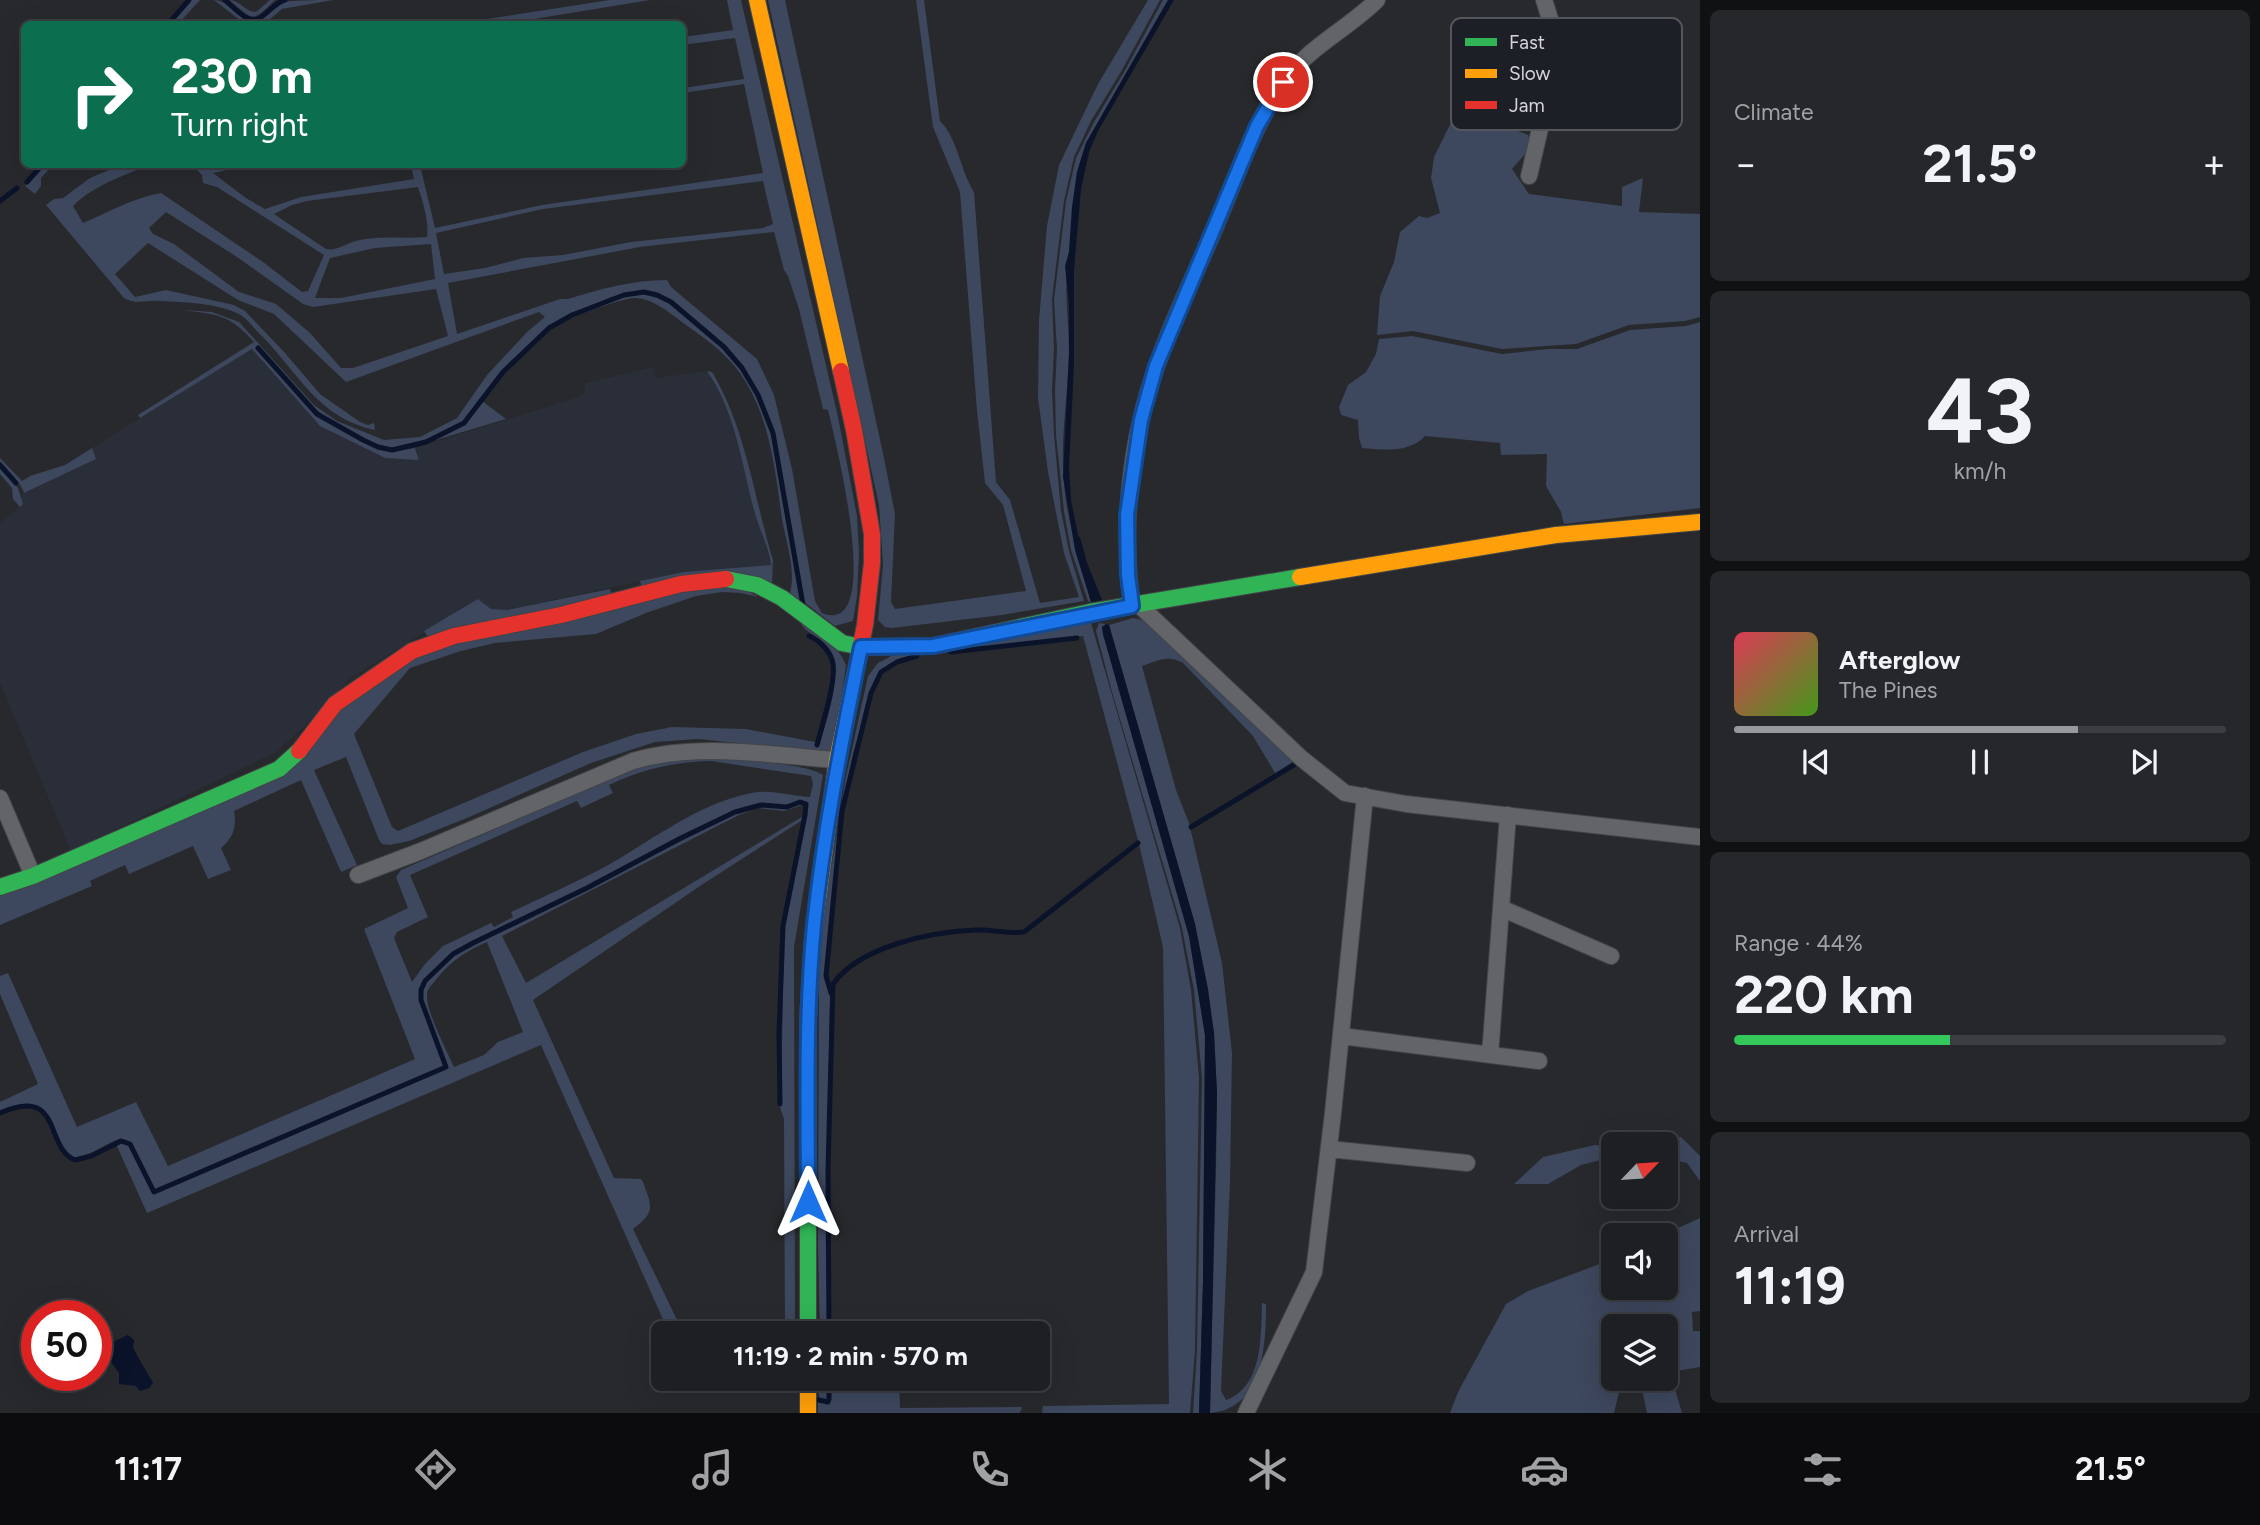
<!DOCTYPE html>
<html lang="en">
<head>
<meta charset="utf-8">
<style>
  body { margin:0; font-family:Figtree,sans-serif; background:#25272a; color:#f1f3f6; height:100vh; display:flex; flex-direction:column; font-size:26px; white-space:nowrap }
  * { box-sizing:border-box; margin:0 }
  p { font-size:23px; color:#a0a2a5 }
  .icon { flex:none; width:38px; height:38px; fill:none; stroke:currentColor; stroke-width:2; stroke-linecap:round; stroke-linejoin:round }
  .map { position:relative; flex:1; overflow:hidden }
  .panel { display:flex; flex-direction:column; gap:10px; padding:10px; background:#101113; width:560px }
  .panel>* { flex:none }
  .top-card { position:absolute; left:21px; top:21px; width:665px; height:147px; border-radius:10px; box-shadow:0 7px 28px #0002,0 0 0 2px #3b3d40; background:#0b6e4f; color:#fff; overflow:hidden }
  .needle { width:46px; rotate:65deg }
  .fabs { position:absolute; left:1601px; top:1132px; display:grid; gap:14px }
  .fabs a { display:grid; place-items:center; width:77px; height:77px; border-radius:10px; background:#1d1f22; box-shadow:0 7px 28px #0002,0 0 0 2px #3b3d40; font-size:35px }
  .speed { position:absolute; left:21px; top:1300px; display:flex; gap:14px; font-size:35px; font-weight:700; text-align:center }
  .speed>* { display:grid; place-content:center; width:91px; height:91px; border-radius:50%; background:#1d1f22; box-shadow:0 7px 28px #0002,0 0 0 2px #3b3d40; line-height:1 }
  .speed .limit { border:10px solid #d22; background:#fff; color:#111 }
  .pin { position:absolute; display:grid; place-items:center; width:60px; height:60px; color:#fff; margin:-30px; border:4px solid #fff; border-radius:50%; box-shadow:0 2px 7px #0007 }
  .me { position:absolute; width:77px; margin:-38px; rotate:0deg; stroke-linejoin:round; filter:drop-shadow(0 0 5px #0008) }
  .turn { display:flex; align-items:center; gap:24px; height:147px; padding:0 35px; font-size:32px }
  .turn .icon { width:91px; height:91px; stroke-width:2.5 }
  .turn b { display:block; font-size:49px; line-height:60px }
  .big { font-size:52px; font-weight:700; line-height:1.1 }
  .panel .widget { flex:1; display:flex; flex-direction:column; justify-content:center; gap:10px; min-width:0; padding:0 24px; border-radius:10px; background:#25272a }
  .panel .dial { align-items:center; gap:0 }
  .dial b { font-size:91px; line-height:1 }
  .song { display:flex; align-items:center; gap:21px }
  .cover { width:84px; height:84px; border-radius:10px; background:linear-gradient(135deg,hsl(350 70% 55%),hsl(100 70% 35%)) }
  .played { height:7px; border-radius:4px; background:linear-gradient(90deg,#97999d 70%,#3b3d40 70%) }
  .keys { display:flex; justify-content:space-around; direction:ltr }
  .heat { display:flex; justify-content:space-between; align-items:center; font-size:38px; direction:ltr }
  .charge { height:10px; border-radius:5px; background:linear-gradient(90deg,#34c759 44%,#3b3d40 0) }
  .trip { position:absolute; left:651px; top:1321px; width:399px; height:70px; border-radius:10px; background:#1d1f22; box-shadow:0 7px 28px #0002,0 0 0 2px #3b3d40; font-weight:700; line-height:70px; text-align:center }
  .menu { display:flex; height:112px; justify-content:space-around; align-items:center; background:#0c0c0e; color:#a0a2a5 }
  .menu .icon { width:49px; height:49px }
  .menu .active { color:#97999d }
  .menu b { font-size:32px; color:#f1f3f6 }
  main { display:flex; flex:1; min-height:0 }
  .map>svg:first-child { display:block }
</style>
</head>
<body>
<main>
<div class="map">
<svg width="1700" height="1413" viewBox="0 0 1700 1413">
  <rect width="100%" height="100%" fill="#27292d"/>
  <path fill="#292e39" d="M 252,349 L 320,426 L 385,458 L 419,459 L 415,448 L 567,401 L 585,394 L 585,383 L 653,367 L 656,378 L 707,371 L 725,403 L 738,442 L 756,516 L 771,565 L 684,572 L 507,610 L 491,609 L 478,599 L 349,679 L 308,723 L 276,752 L 71,851 L 0,683 L 0,523 L 23,504 L 19,496 L 96,459 L 92,448 Z"/>
  <path fill="#3d475d" fill-rule="evenodd" d="M 191,0 L 200,0 L 178,24 L 170,24 Z
    M 214,0 C 230,0 241,24 257,21 C 266,19 270,7 278,3 C 289,0 320,0 333,0 L 282,9 L 264,24 L 245,24 Z
    M 229,0 C 240,0 245,12 256,12 L 270,0 L 275,0 C 251,24 254,20 229,0 Z
    M 610,0 L 650,0 L 503,24 L 455,24 Z
    M 727,0 L 741,0 L 838,417 L 857,516 L 859,553 L 857,596 L 853,621 L 835,626 L 804,602 L 774,433 L 759,394 L 734,357 L 672,301 L 644,290 L 611,297 L 548,326 L 502,371 L 463,422 L 451,430 L 405,447 L 392,449 L 379,446 L 328,420 L 305,400 L 259,347 L 258,348 L 303,402 L 327,422 L 378,449 L 392,452 L 415,448 L 419,460 L 385,458 L 320,426 L 252,349 L 140,418 L 138,415 L 254,342 C 229,314 219,315 184,310 L 212,312 L 239,322 L 314,405 L 337,421 L 384,440 L 420,437 L 457,418 L 487,375 L 527,332 L 545,317 L 539,312 L 346,382 L 274,314 L 238,300 L 148,243 L 115,274 L 135,297 L 166,290 L 234,305 L 245,311 L 285,353 L 320,394 L 360,422 L 368,425 L 374,423 L 375,430 C 318,418 299,374 262,336 C 255,330 248,319 239,314 C 216,303 185,302 160,301 C 147,300 136,305 124,298 L 46,205 L 54,199 L 63,198 L 90,178 L 121,165 L 149,165 C 123,176 94,185 73,206 L 83,223 C 109,212 133,198 161,193 L 263,262 L 302,292 L 308,291 L 324,255 L 217,187 L 203,183 L 202,175 L 192,165 L 202,165 L 204,167 L 215,164 L 250,165 L 213,173 L 246,198 L 265,209 L 301,197 L 414,179 L 411,165 L 420,165 L 435,228 L 542,205 L 763,173 L 744,84 L 683,93 L 683,88 L 744,79 L 735,38 L 682,45 L 683,37 L 733,30 ZM 763,181 L 773,224 L 763,228 L 631,242 L 563,255 L 523,258 L 485,268 L 444,274 L 436,233 L 543,209 ZM 418,187 C 423,203 429,220 427,237 C 403,239 376,235 353,242 C 343,245 336,251 326,249 L 274,214 L 292,205 L 307,201 ZM 166,212 L 237,257 L 303,304 L 313,307 L 436,289 L 448,336 L 353,368 L 341,368 L 310,333 L 276,304 L 239,292 L 174,244 L 153,234 L 149,228 ZM 774,232 L 784,270 L 788,276 L 799,309 L 823,409 L 828,410 C 834,435 886,639 822,613 L 815,601 L 792,469 L 774,395 L 757,359 L 671,287 L 667,280 C 632,280 601,289 568,299 L 560,299 L 457,334 L 448,283 L 640,247 ZM 431,244 L 435,279 L 341,298 L 315,298 L 330,258 L 375,248 Z
    M 768,0 L 785,0 L 884,458 L 895,514 L 891,602 L 895,609 L 1026,591 L 1003,505 L 985,483 L 977,411 L 960,192 L 933,127 L 916,0 L 924,0 L 940,121 C 958,139 960,170 974,192 L 996,482 L 1010,500 L 1040,603 L 1079,597 L 1064,553 L 1048,472 L 1038,398 L 1039,320 L 1047,226 L 1059,165 L 1098,84 L 1148,0 L 1160,0 L 1122,70 L 1091,121 L 1074,157 L 1064,201 L 1052,299 L 1054,349 L 1052,390 L 1054,435 L 1061,511 L 1069,551 L 1084,601 L 1002,615 L 892,628 L 885,627 L 878,620 L 883,565 L 879,505 Z
    M 1163,0 L 1168,0 L 1086,143 L 1077,172 L 1069,252 C 1063,280 1069,322 1069,353 C 1068,395 1060,440 1064,482 C 1067,525 1081,560 1091,602 L 1088,601 L 1071,550 L 1064,511 L 1056,435 L 1055,390 L 1057,349 L 1054,300 L 1066,201 L 1076,158 L 1094,122 L 1124,72 Z
    M 1491,55 L 1509,74 L 1482,116 L 1528,135 L 1532,146 L 1512,169 L 1529,194 L 1622,206 L 1622,187 L 1643,178 L 1639,212 L 1700,214 L 1700,317 L 1685,321 L 1629,325 L 1576,344 L 1502,349 L 1413,331 L 1377,335 L 1380,296 L 1394,262 L 1400,232 L 1419,216 L 1427,218 L 1440,213 L 1431,178 L 1434,157 L 1474,76 Z
    M 44,165 L 53,165 L 41,178 L 41,186 L 35,194 L 25,186 Z
    M 644,293 L 671,303 L 723,348 L 741,368 L 757,395 L 771,433 L 801,603 L 789,596 C 798,571 784,538 781,512 C 773,454 766,392 720,351 C 709,341 697,333 686,325 C 673,315 651,297 634,298 C 619,299 589,312 573,316 L 613,299 Z
    M 1700,322 L 1700,508 L 1564,524 L 1561,512 L 1546,486 L 1547,454 L 1501,455 L 1500,443 L 1425,436 C 1410,453 1383,450 1362,448 L 1359,438 L 1358,420 L 1341,415 L 1339,407 L 1348,385 L 1366,372 L 1376,354 L 1379,339 L 1412,336 L 1502,354 L 1548,349 L 1577,349 L 1630,330 L 1686,326 Z
    M 707,371 L 712,372 C 746,428 754,498 773,560 L 772,584 L 642,588 L 640,581 L 684,572 L 771,565 C 769,549 761,533 756,517 C 742,468 737,415 707,371 Z
    M 482,401 L 506,419 L 426,443 L 465,424 Z
    M 92,448 L 96,459 L 24,493 L 21,486 L 0,462 L 0,458 L 22,481 L 30,476 L 65,465 Z
    M 0,467 L 18,488 L 23,504 L 20,507 L 13,499 L 12,488 L 0,474 Z
    M 734,585 L 759,597 L 740,593 L 722,592 L 696,596 L 646,613 L 596,634 L 495,643 L 461,651 L 410,668 L 354,734 L 392,827 L 398,831 L 583,752 L 636,734 L 672,727 L 746,729 L 815,742 L 817,746 L 820,744 C 827,716 847,667 824,643 C 813,632 804,634 798,617 C 816,631 837,643 846,665 L 834,750 L 831,753 L 699,739 L 655,742 L 591,763 L 467,818 L 409,841 L 390,845 L 382,844 L 379,840 L 346,757 L 314,770 L 357,865 L 341,872 L 301,780 L 234,811 C 237,827 233,838 221,848 L 231,870 L 208,879 L 193,846 L 129,874 L 125,865 L 90,881 L 92,886 L 0,925 L 0,892 L 281,772 L 347,700 L 416,654 L 674,590 Z
    M 610,589 L 612,596 L 430,639 L 424,631 L 478,599 L 491,609 L 507,610 Z
    M 1133,618 L 1143,620 L 1294,756 L 1293,762 L 1275,773 L 1253,736 L 1183,663 C 1168,654 1157,661 1142,666 L 1176,790 L 1189,823 L 1222,963 L 1232,1053 L 1230,1182 L 1221,1391 L 1226,1400 C 1263,1387 1261,1336 1262,1303 L 1266,1304 C 1266,1346 1263,1409 1210,1413 L 1216,1168 L 1217,1094 L 1214,1033 L 1195,924 L 1109,625 Z
    M 1091,623 L 1180,928 L 1191,990 L 1199,1078 L 1195,1350 L 1190,1413 L 1042,1413 L 1043,1406 L 1169,1404 L 1163,947 L 1139,844 L 1083,636 L 906,657 L 889,664 L 875,679 L 853,754 L 841,811 L 825,976 L 830,995 L 827,1170 L 828,1333 L 820,1334 L 818,1247 L 819,980 L 823,922 L 845,781 L 868,676 L 878,663 L 893,655 Z
    M 1099,623 L 1106,624 L 1102,627 L 1103,634 L 1189,936 L 1205,1035 L 1203,1283 L 1199,1413 L 1193,1413 L 1197,1350 L 1202,1078 L 1194,990 L 1182,928 L 1112,692 L 1096,631 Z
    M 685,757 C 714,758 802,761 823,775 L 794,947 L 795,1333 L 785,1333 L 784,1119 L 779,1104 L 781,1104 L 784,926 L 804,819 L 703,884 L 533,1000 L 614,1178 L 641,1179 L 643,1182 C 652,1207 656,1212 633,1229 L 680,1326 L 716,1321 L 719,1326 L 686,1333 L 669,1333 L 541,1045 L 147,1213 L 116,1144 L 121,1142 L 130,1145 L 154,1193 L 447,1068 L 422,1000 C 421,979 440,967 454,955 L 735,814 L 761,806 L 787,808 L 800,803 L 805,804 L 784,811 L 758,808 L 739,815 L 502,936 L 526,983 L 805,815 L 806,803 L 800,801 L 780,806 L 761,804 L 734,811 L 680,837 L 586,887 L 472,942 L 453,953 L 424,981 L 420,990 L 420,1000 L 445,1067 L 155,1191 L 132,1143 C 128,1141 125,1139 120,1139 C 108,1142 93,1155 75,1158 C 49,1148 64,1109 28,1106 C 17,1105 10,1107 0,1112 L 0,1102 L 38,1084 L 0,994 L 0,976 L 8,973 L 77,1127 L 136,1102 L 168,1166 L 415,1059 L 364,929 L 408,908 L 396,877 L 401,870 L 629,771 L 645,764 ZM 711,761 L 811,776 L 813,784 L 810,797 C 790,796 771,789 751,793 C 695,804 648,844 599,870 C 570,885 540,898 511,912 L 513,917 L 494,927 L 491,923 L 443,946 L 425,964 L 412,982 L 394,938 L 397,932 L 428,917 L 410,875 L 577,801 L 581,808 L 613,793 L 609,785 C 642,769 674,762 711,761 ZM 487,942 L 523,1032 L 498,1042 L 484,1055 L 454,1067 C 447,1051 426,1011 427,995 C 427,989 431,986 435,981 C 450,962 464,952 487,942 Z
    M 1681,1137 L 1700,1156 L 1700,1181 L 1687,1163 L 1666,1158 L 1666,1144 L 1628,1144 L 1642,1139 Z
    M 1595,1145 L 1613,1147 L 1613,1157 L 1581,1165 L 1548,1184 L 1514,1184 L 1543,1157 Z
    M 1700,1218 L 1700,1311 L 1692,1312 L 1693,1331 L 1700,1331 L 1700,1367 L 1670,1372 L 1682,1413 L 1647,1413 L 1640,1380 L 1666,1379 L 1666,1326 L 1657,1326 L 1652,1316 L 1644,1313 L 1636,1315 L 1634,1326 L 1614,1326 L 1614,1379 L 1622,1379 L 1614,1413 L 1450,1413 L 1458,1392 L 1506,1304 L 1528,1291 L 1613,1259 L 1614,1288 L 1666,1288 L 1666,1236 L 1663,1235 Z
    M 819,1379 L 828,1379 L 827,1401 L 819,1399 Z
    M 878,1379 L 899,1379 L 900,1408 L 1022,1407 L 1021,1411 L 1019,1413 L 818,1413 L 818,1401 L 828,1403 L 830,1394 Z"/>
  <path fill="#0b132b" d="M 1168,0 L 1174,0 L 1098,131 L 1089,152 L 1081,189 L 1074,270 L 1074,365 L 1069,467 L 1071,500 L 1078,535 L 1081,540 L 1087,563 L 1102,600 L 1091,602 L 1075,550 L 1063,477 L 1069,353 L 1069,305 L 1065,266 L 1069,252 L 1072,207 L 1077,172 L 1086,143 Z
    M 1106,624 L 1109,625 L 1195,924 L 1208,989 L 1214,1033 L 1217,1094 L 1210,1413 L 1199,1413 L 1203,1283 L 1205,1035 L 1189,936 L 1103,634 L 1102,627 Z
    M 128,1335 L 134,1340 L 133,1348 L 153,1383 L 149,1388 L 140,1391 L 136,1386 L 119,1384 L 119,1373 L 111,1362 L 113,1342 Z"/>
  <g fill="none" stroke-linecap="round" stroke-linejoin="round">
    <path stroke="#0b132b" stroke-width="5" d="M 225,0 C 232,6 239,14 247,18 C 262,26 271,3 285,0
      M 168,24 L 189,0
      M 27,182 L 43,164
      M 0,201 L 17,188
      M 258,348 L 317,414 L 363,440 L 378,447 L 392,450 L 426,442 L 464,423 L 503,372 L 549,328 L 572,315 L 624,295 L 644,292 L 657,295 L 671,302 L 724,347 L 742,368 L 758,395 L 773,433 L 803,605
      M 0,465 L 16,483
      M 809,636 C 820,641 831,651 833,664 C 836,683 822,725 817,745
      M 951,652 L 1077,638
      M 1191,827 L 1297,763
      M 831,993 L 826,976 L 842,811 L 871,693 L 881,672 L 897,662 L 917,656
      M 0,1113 C 63,1085 44,1148 75,1160 L 91,1156 L 121,1141 L 130,1144 L 154,1192 L 446,1067 L 421,1000 L 421,990 L 425,981 L 453,954 L 473,943 L 587,888 L 681,838 L 735,812 L 761,805 L 787,807 L 800,802 L 806,804 L 805,815 L 783,926 L 779,1034 L 780,1104
      M 829,1334 L 828,1170 L 833,984 C 860,946 931,932 975,930 C 991,929 1008,934 1024,932 L 1138,843
      M 819,1400 L 828,1402 L 829,1399 L 829,1379"/>
    <defs>
      <path id="street" d="M 1529,176 L 1559,47 L 1544,0
        M 1139,605 L 1301,758 L 1345,793 L 1406,804 L 1700,837
        M 1132,606 C 1121,527 1130,440 1157,365 C 1174,315 1199,267 1219,218 C 1238,173 1254,125 1282,84 C 1305,49 1348,29 1377,0
        M 0,798 L 33,876
        M 358,875 L 421,851 L 633,761 C 698,742 770,755 837,760
        M 1501,908 L 1611,956
        M 1341,1036 L 1539,1061
        M 1490,1055 L 1508,815
        M 1329,1149 L 1467,1163
        M 1246,1413 L 1314,1272 L 1333,1113 L 1365,796"/>
      <path id="fast" d="M 726,579 L 757,585 L 782,598 L 842,643 L 861,647 L 933,646 L 1090,612 L 1300,577
        M 0,887 L 33,876 L 279,769 L 299,751
        M 808,1334 L 808,1018 L 813,936"/>
      <path id="slow" d="M 757,0 L 841,371
        M 1300,577 L 1556,535 L 1700,522
        M 813,936 L 837,760 L 856,669
        M 808,1379 L 808,1413"/>
      <path id="jam" d="M 841,371 L 854,430 L 872,534 L 872,563 L 865,625 L 856,669
        M 299,751 L 335,704 L 412,651 L 454,636 L 561,615 L 681,584 L 726,579"/>
    </defs>
    <use href="#street" stroke="#434548" stroke-width="18"/>
    <use href="#fast" stroke="#434548" stroke-width="18"/>
    <use href="#slow" stroke="#434548" stroke-width="18"/>
    <use href="#jam" stroke="#434548" stroke-width="18"/>
    <use href="#street" stroke="#626467" stroke-width="16"/>
    <use href="#fast" stroke="#30b455" stroke-width="16"/>
    <use href="#slow" stroke="#ff9f0a" stroke-width="16"/>
    <use href="#jam" stroke="#e5322d" stroke-width="16"/>
  </g>
  <g fill="none" stroke-linecap="round" stroke-linejoin="round">
    <defs>
      <path id="route" d="M 808,1202 C 808,1110 805,1017 814,925 C 824,831 842,739 861,647 L 933,646 L 1132,606 L 1128,575 L 1127,515 L 1141,420 L 1156,366 L 1257,126 L 1283,82"/>
    </defs>
    <use href="#route" stroke="#114b97" stroke-width="18"/>
    <use href="#route" stroke="#1a73e8" stroke-width="12"/>
  </g>
  <rect x="1451" y="18" width="231" height="112" rx="10" fill="#1c1f25" stroke="#53565b" stroke-width="2"/>
  <rect x="1465" y="38" width="32" height="8" fill="#30b455"/>
  <rect x="1465" y="69" width="32" height="9" fill="#ff9f0a"/>
  <rect x="1465" y="101" width="32" height="8" fill="#e5322d"/>
  <g font-size="19" fill="#d3d5da">
    <text x="1509" y="49">Fast</text>
    <text x="1509" y="80">Slow</text>
    <text x="1509" y="112">Jam</text>
  </g>
</svg>
<div class="fabs">
<a><svg class="needle" viewBox="-14 -14 28 28"><path d="M0-13l5 13h-10z" fill="#e53935"/><path d="M0 13l5-13h-10z" fill="#a0a2a5"/></svg></a>
<a><svg class="icon" aria-label="sound" viewBox="0 0 24 24"><path d="M4 9h4l5-4v14l-5-4H4zM17 9q2 3 0 6"/></svg></a>
<a><svg class="icon" aria-label="layers" viewBox="0 0 24 24"><path d="M12 4l9 5-9 5-9-5zM3 14l9 5 9-5"/></svg></a>
</div>
<div class="speed"><div class="limit">50</div></div>
<div class="pin" style="left:1283px;top:82px;background:#d93025"><svg class="icon" aria-label="arrive" viewBox="0 0 24 24"><path d="M6 21V4h12l-3 4 3 4H6"/></svg></div>
<svg class="me" style="left:808px;top:1202px" viewBox="-20 -20 40 40"><path d="M0-17L14 15 0 8-14 15z" fill="#1a73e8" stroke="#fff" stroke-width="4"/></svg>
<div class="trip">11:19 · 2 min · 570 m</div>
<div class="top-card">
<div class="turn"><svg class="icon" aria-label="right" viewBox="0 0 24 24"><path d="M7 20v-9h11M14 6l5 5-5 5"/></svg><div><b>230 m</b>Turn right</div></div>
</div>
</div>
<section class="panel">
<div class="widget"><p>Climate</p>
<div class="heat"><a>−</a><b class="big">21.5°</b><a>+</a></div>
</div>
<div class="widget dial"><b>43</b><p>km/h</p></div>
<div class="widget">
<div class="song"><i class="cover"></i><div><b>Afterglow</b><p>The Pines</p></div></div>
<div class="played"></div>
<div class="keys"><svg class="icon" aria-label="previous" viewBox="0 0 24 24"><path d="M18 5L8 12l10 7zM5 5v14"/></svg><svg class="icon" aria-label="pause" viewBox="0 0 24 24"><path d="M8 5v14M16 5v14"/></svg><svg class="icon" aria-label="next" viewBox="0 0 24 24"><path d="M6 5l10 7-10 7zM19 5v14"/></svg></div>
</div>
<div class="widget"><p>Range · 44%</p><b class="big">220 km</b><div class="charge"></div></div>
<div class="widget"><p>Arrival</p><b class="big">11:19</b></div>
</section>
</main>
<nav class="menu">
<b>11:17</b>
<svg class="icon active" aria-label="directions" viewBox="0 0 24 24"><path d="M12 3l9 9-9 9-9-9zM9 14v-3h6M13 9l2 2-2 2"/></svg>
<svg class="icon" aria-label="music" viewBox="0 0 24 24"><path d="M9 18V5l10-2v13"/><circle cx="6" cy="18" r="3"/><circle cx="16" cy="16" r="3"/></svg>
<svg class="icon" aria-label="phone" viewBox="0 0 24 24"><path d="M5 4h4l2 5-3 2q2 4 5 5l2-3 5 2v4C11 20 4 13 5 4z"/></svg>
<svg class="icon" aria-label="climate" viewBox="0 0 24 24"><path d="M12 3v18M4 7l16 10M4 17L20 7"/></svg>
<svg class="icon" aria-label="car" viewBox="0 0 24 24"><path d="M5 17H2v-5l4-1 3-4h7l3 4 3 1v5h-3M9 17h6M6 11h13"/><circle cx="7" cy="17" r="2"/><circle cx="17" cy="17" r="2"/></svg>
<svg class="icon" aria-label="filters" viewBox="0 0 24 24"><path d="M4 7h16M4 17h16"/><circle cx="9" cy="7" r="2"/><circle cx="15" cy="17" r="2"/></svg>
<b>21.5°</b>
</nav>
</body>
</html>
